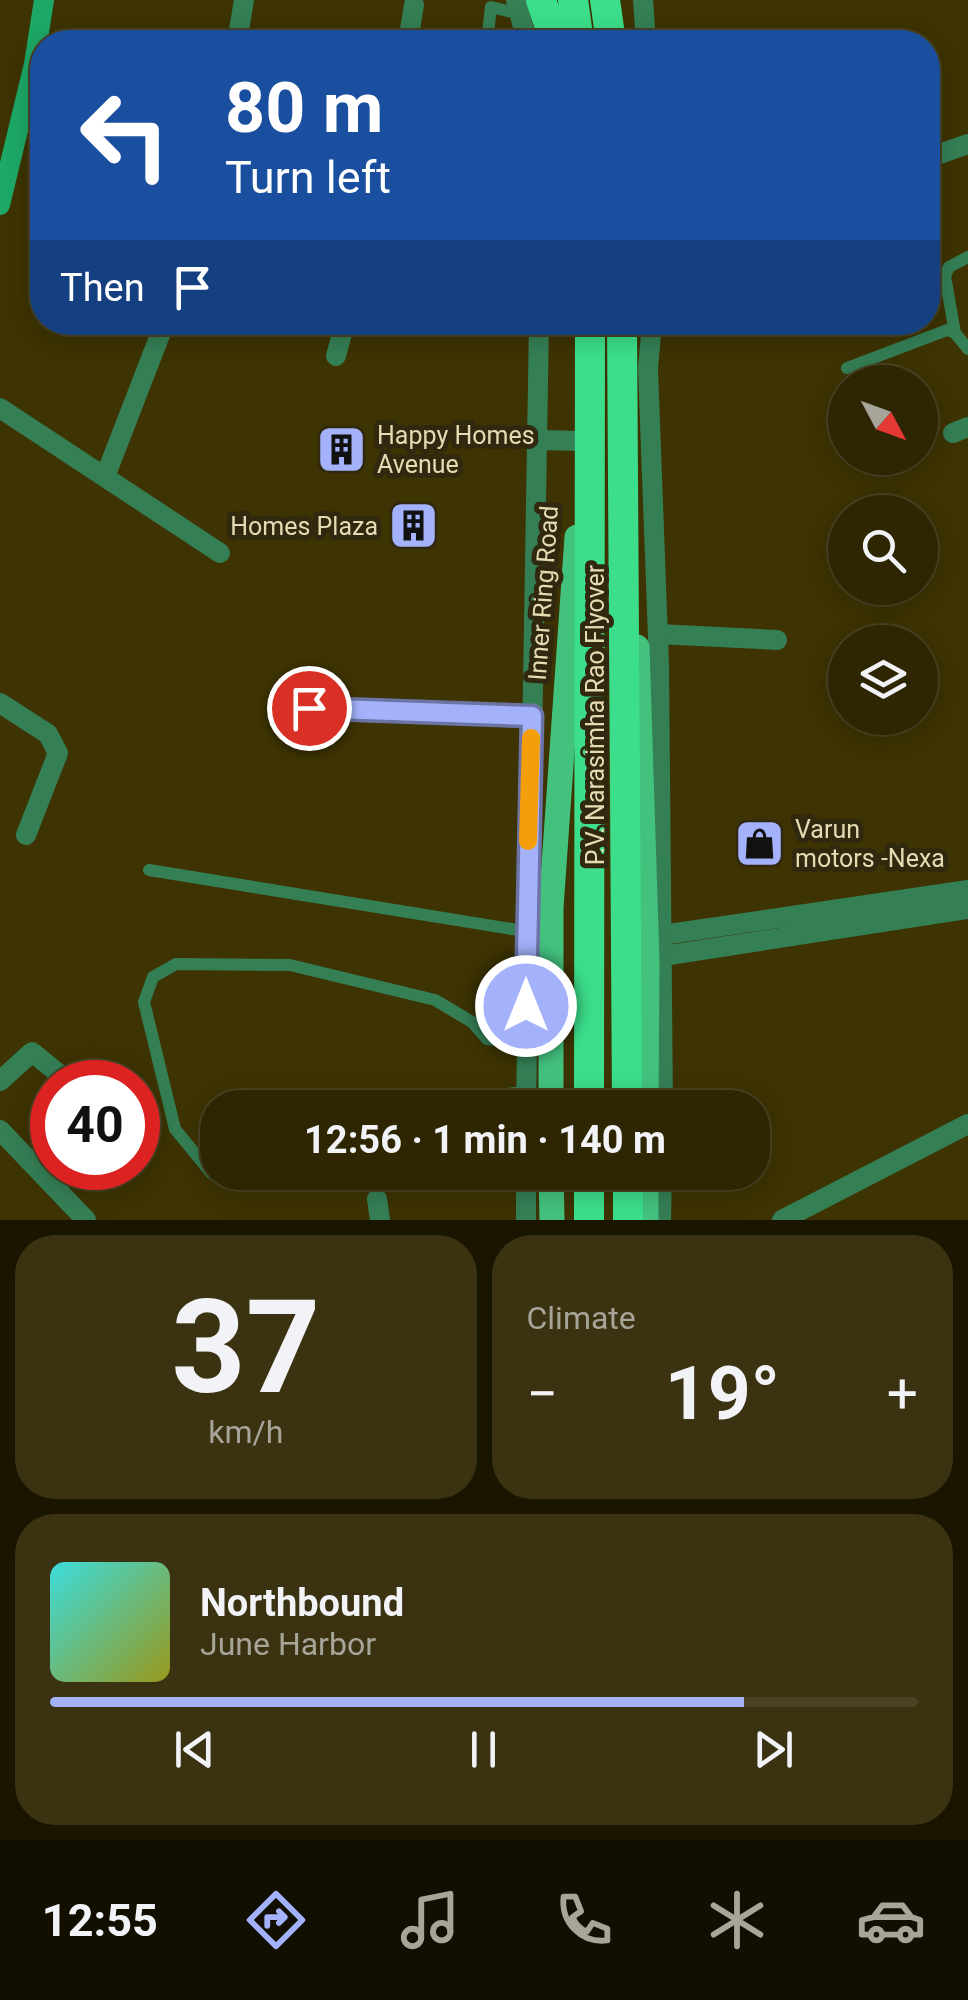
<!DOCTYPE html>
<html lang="en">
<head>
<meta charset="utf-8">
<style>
  body { margin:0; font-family:Roboto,sans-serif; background:#3a3211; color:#f1f3f6; height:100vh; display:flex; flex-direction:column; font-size:38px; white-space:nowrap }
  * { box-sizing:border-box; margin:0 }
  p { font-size:32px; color:#a7a599 }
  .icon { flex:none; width:55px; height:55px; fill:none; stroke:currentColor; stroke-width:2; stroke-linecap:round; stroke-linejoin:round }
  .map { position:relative; height:1220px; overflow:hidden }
  .sheet { display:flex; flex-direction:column; gap:15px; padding:15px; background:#191501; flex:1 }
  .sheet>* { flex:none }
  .hud { position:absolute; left:30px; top:30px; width:910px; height:305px; border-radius:40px; box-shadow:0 5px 25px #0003,0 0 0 2px #494324; background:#1a4fa0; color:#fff; overflow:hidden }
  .needle { width:65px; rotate:131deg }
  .fabs { position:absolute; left:828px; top:365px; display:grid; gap:20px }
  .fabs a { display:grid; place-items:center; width:110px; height:110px; border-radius:50%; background:#2e2602; box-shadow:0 5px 25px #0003,0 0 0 2px #494324; font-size:50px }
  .speed { position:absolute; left:30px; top:1060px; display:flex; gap:20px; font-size:50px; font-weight:700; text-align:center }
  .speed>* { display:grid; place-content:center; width:130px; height:130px; border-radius:50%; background:#2e2602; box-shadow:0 5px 25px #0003,0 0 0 2px #494324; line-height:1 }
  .speed .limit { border:15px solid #d22; background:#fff; color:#111 }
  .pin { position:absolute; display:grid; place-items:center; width:85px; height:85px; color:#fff; margin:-42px; border:5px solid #fff; border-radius:50%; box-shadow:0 2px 10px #0007 }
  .me { position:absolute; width:110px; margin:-55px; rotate:0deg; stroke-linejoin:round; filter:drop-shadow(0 0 8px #0008) }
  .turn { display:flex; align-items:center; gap:35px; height:210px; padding:0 30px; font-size:45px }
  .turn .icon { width:130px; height:130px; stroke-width:2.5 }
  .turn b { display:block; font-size:70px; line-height:85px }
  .then { display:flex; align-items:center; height:95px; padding:0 30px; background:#0003; gap:20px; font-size:38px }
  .big { font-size:75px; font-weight:700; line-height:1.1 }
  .sheet .card { flex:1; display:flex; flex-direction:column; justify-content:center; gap:15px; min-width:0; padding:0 35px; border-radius:40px; background:#3a3211 }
  .sheet .dial { align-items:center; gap:0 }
  .dial b { font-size:130px; line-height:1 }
  .song { display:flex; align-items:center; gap:30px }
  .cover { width:120px; height:120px; border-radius:15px; background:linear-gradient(135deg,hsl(180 70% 55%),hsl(60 70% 35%)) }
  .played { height:10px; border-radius:5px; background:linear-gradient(90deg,#a4b2fc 80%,#494324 80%) }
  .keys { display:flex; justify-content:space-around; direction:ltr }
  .heat { display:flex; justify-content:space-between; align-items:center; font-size:55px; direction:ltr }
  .sheet .tiles { flex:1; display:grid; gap:15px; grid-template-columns:1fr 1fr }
  .card:last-child { grid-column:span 2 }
  .trip { position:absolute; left:200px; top:1090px; width:570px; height:100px; border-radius:40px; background:#2e2602; box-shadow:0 5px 25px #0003,0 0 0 2px #494324; font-weight:700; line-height:100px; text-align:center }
  .dock { display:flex; height:160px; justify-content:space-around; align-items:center; background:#120f01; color:#a7a599 }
  .dock .icon { width:70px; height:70px }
  .dock .selected { color:#a4b2fc }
  .dock b { font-size:45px; color:#f1f3f6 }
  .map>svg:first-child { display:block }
</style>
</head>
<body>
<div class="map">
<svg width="968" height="1220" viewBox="0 0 968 1220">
  <rect width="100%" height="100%" fill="#3d3303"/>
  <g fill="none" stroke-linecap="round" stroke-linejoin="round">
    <path stroke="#357f55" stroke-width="12" d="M 487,42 L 491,7 L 520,14
      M 955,333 L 945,276 L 949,267 L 968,257
      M 847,368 L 947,330 L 955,333 L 968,349
      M 309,708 L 532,715
      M 149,870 L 536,933
      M 475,1108 L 488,1096 L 526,1092
      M 379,1172 L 370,1182 L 212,1174 L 175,1129 L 144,1002 L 153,977 L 176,964 L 290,965 L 435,1000 L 472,1022 L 487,1039 L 526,1042"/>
    <path stroke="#357f55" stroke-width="20" d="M 237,42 L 244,0
      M 408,42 L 414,5
      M 928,158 L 968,144
      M 336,356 L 345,322
      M 0,408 L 220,553
      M 953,433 L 968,427
      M 105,477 L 165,322
      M 658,634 L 777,640
      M 0,703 L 48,734 L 58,753 L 26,835
      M 662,935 L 968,890
      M 663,956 L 968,909
      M 0,1081 L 32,1052 L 69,1082
      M 0,1130 L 86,1220
      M 377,1199 L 380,1220
      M 782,1220 L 968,1124"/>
    <path stroke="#357f55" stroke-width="20" d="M 516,0 L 527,42
      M 643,0 L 646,42
      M 652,322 L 648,368 L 659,665 L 663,1108
      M 539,440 L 584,441
      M 526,1108 L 539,322
      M 526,1172 L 526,1220
      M 661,1220 L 662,1172"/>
    <path stroke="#1da866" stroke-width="20" d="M 0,205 L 34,64 L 44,0"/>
    <path stroke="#43c27e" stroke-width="25" d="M 637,647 L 647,961 L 646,1108
      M 551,1108 L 551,908 L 577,537
      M 551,1172 L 552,1220
      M 646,1172 L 646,1220"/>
    <path stroke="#3cde8b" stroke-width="30" d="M 541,0 L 555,42
      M 573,0 L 579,42
      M 605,0 L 611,42
      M 622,322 L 627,1108
      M 589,1108 L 590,322
      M 628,1172 L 628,1220
      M 589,1220 L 589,1172"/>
  </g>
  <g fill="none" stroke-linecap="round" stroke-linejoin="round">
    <defs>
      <path id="route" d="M 309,708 L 532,716 L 526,1006"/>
    </defs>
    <use href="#route" stroke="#6b74a4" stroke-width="25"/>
    <use href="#route" stroke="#a4b2fc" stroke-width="18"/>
    <path stroke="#f59e0b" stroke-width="18" d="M 528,841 L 531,738"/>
  </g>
  <defs>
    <symbol id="building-square" viewBox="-11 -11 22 22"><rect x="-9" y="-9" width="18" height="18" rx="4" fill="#a4b2fc" stroke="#30290f"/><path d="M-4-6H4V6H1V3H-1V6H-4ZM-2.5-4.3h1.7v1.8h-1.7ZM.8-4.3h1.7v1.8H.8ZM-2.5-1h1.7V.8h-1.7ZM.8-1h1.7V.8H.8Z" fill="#111"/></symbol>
    <symbol id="shop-square" viewBox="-11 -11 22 22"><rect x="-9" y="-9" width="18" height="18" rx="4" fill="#a4b2fc" stroke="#30290f"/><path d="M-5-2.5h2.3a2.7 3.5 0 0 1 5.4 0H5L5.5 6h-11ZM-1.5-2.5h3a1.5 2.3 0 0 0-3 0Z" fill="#111"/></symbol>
  </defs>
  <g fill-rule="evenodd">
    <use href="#building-square" x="314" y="422" width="55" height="55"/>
    <use href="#building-square" x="386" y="498" width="55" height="55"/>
    <use href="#shop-square" x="732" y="816" width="55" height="55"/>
  </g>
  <g text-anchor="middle" stroke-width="10" stroke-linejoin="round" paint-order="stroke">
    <g font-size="25" fill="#e4dbb3" stroke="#30290f" text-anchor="start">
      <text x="377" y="444">Happy Homes<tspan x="377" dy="29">Avenue</tspan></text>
      <text x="378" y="535" text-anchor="end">Homes Plaza</text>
      <text x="795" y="838">Varun<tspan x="795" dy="29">motors -Nexa</tspan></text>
    </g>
    <g font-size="25" fill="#e4dbb3" stroke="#30290f">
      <text transform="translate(543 593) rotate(-86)" y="9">Inner Ring Road</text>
      <text transform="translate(595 715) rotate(-90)" y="9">P.V. Narasimha Rao Flyover</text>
    </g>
  </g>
</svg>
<div class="fabs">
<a><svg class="needle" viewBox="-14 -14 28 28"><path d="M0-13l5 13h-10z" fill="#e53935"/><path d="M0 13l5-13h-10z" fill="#a7a599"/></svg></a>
<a><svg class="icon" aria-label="search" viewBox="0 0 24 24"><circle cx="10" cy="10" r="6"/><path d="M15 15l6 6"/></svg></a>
<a><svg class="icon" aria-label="layers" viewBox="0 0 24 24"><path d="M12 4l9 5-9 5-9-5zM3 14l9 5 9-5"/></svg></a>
</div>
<div class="speed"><div class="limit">40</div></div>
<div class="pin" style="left:309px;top:708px;background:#d93025"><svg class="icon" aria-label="arrive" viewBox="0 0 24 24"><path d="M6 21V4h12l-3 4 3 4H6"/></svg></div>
<svg class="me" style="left:526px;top:1006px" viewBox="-20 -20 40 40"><circle r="17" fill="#a4b2fc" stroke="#fff" stroke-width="3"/><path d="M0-11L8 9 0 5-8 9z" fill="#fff"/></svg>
<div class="trip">12:56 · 1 min · 140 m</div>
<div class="hud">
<div class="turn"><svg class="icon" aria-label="left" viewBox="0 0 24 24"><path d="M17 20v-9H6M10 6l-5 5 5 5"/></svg><div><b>80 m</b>Turn left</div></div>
<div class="then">Then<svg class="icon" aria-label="arrive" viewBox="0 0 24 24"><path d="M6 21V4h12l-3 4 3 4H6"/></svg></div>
</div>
</div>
<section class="sheet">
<div class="tiles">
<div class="card dial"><b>37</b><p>km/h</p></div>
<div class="card"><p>Climate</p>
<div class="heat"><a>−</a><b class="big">19°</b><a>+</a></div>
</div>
<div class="card">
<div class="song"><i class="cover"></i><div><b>Northbound</b><p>June Harbor</p></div></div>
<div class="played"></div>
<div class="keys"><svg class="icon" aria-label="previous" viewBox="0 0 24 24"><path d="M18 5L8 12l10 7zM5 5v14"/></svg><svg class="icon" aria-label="pause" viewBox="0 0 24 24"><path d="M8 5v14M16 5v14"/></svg><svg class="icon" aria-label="next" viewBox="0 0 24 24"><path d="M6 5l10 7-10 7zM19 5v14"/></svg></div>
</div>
</div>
</section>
<nav class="dock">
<b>12:55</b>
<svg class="icon selected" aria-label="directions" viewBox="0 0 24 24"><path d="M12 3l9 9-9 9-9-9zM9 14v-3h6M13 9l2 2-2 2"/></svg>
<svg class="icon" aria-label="music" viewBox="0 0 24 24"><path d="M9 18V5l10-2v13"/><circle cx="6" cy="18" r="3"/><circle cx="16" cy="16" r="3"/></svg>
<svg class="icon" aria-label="phone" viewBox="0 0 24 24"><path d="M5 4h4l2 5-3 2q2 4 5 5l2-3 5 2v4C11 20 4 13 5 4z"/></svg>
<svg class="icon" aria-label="climate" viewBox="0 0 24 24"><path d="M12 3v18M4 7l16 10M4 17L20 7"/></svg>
<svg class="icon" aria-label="car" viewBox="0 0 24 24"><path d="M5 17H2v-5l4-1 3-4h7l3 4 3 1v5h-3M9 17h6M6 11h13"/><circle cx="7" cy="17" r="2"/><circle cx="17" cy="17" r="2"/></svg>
</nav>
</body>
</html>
